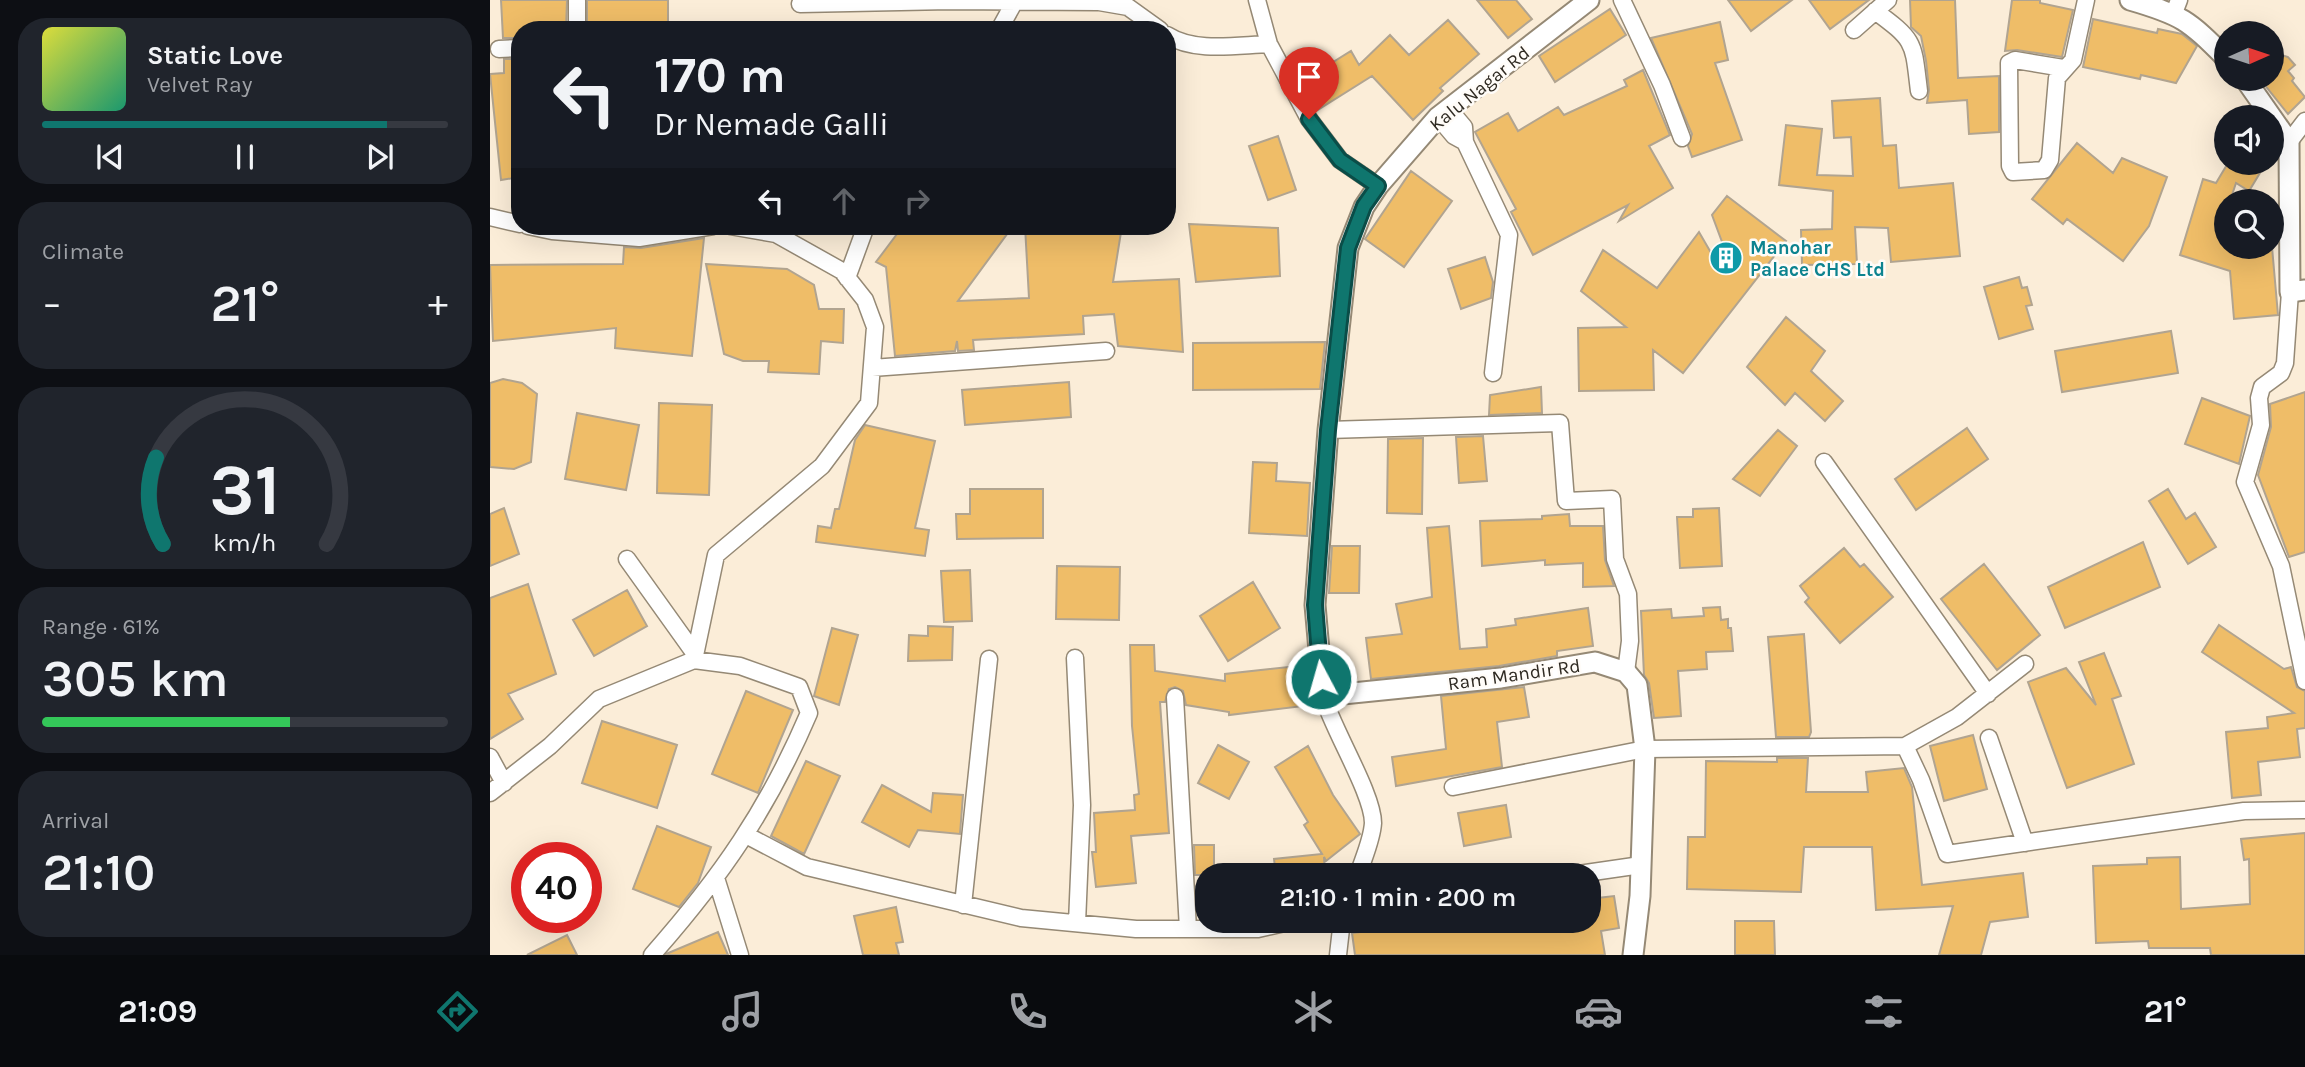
<!DOCTYPE html>
<html lang="en">
<head>
<meta charset="utf-8">
<style>
  body { margin:0; font-family:Karla,sans-serif; background:#20242c; color:#f1f3f6; height:100vh; display:flex; flex-direction:column; font-size:26px; white-space:nowrap }
  * { box-sizing:border-box; margin:0 }
  p { font-size:23px; color:#9ea1a6 }
  .icon { flex:none; width:38px; height:38px; fill:none; stroke:currentColor; stroke-width:2; stroke-linecap:round; stroke-linejoin:round }
  .map { position:relative; flex:1; overflow:hidden }
  .panel { display:flex; flex-direction:column; gap:18px; padding:18px; background:#0d0f14; width:490px }
  .panel>* { flex:none }
  .guide { position:absolute; left:21px; top:21px; width:665px; height:214px; border-radius:28px; box-shadow:0 7px 28px #0002; background:#171b24; color:#f1f3f6; overflow:hidden }
  .needle { width:46px; rotate:87deg }
  .fabs { position:absolute; left:1724px; top:21px; display:grid; gap:14px }
  .fabs a { display:grid; place-items:center; width:70px; height:70px; border-radius:50%; background:#171b24; box-shadow:0 7px 28px #0002; font-size:35px }
  .speed { position:absolute; left:21px; top:842px; display:flex; gap:14px; font-size:35px; font-weight:700; text-align:center }
  .speed>* { display:grid; place-content:center; width:91px; height:91px; border-radius:50%; background:#171b24; box-shadow:0 7px 28px #0002; line-height:1 }
  .speed .limit { border:10px solid #d22; background:#fff; color:#111 }
  .pin { position:absolute; display:grid; place-items:center; width:60px; height:60px; color:#fff; margin:-72px -30px; border-radius:50% 50% 50% 0; rotate:-45deg; box-shadow:0 0 7px #0007 }
  .pin .icon { rotate:45deg }
  .me { position:absolute; width:77px; margin:-38px; rotate:354deg; stroke-linejoin:round; filter:drop-shadow(0 0 5px #0008) }
  .turn { display:flex; align-items:center; gap:24px; height:147px; padding:0 28px; font-size:32px }
  .turn .icon { width:91px; height:91px; stroke-width:2.5 }
  .turn b { display:block; font-size:49px; line-height:60px }
  .lanes { display:flex; align-items:center; height:66px; padding:0 28px; background:#0003; justify-content:center; gap:35px; direction:ltr }
  .lanes .off { opacity:.35 }
  .big { font-size:52px; font-weight:600; line-height:1.1 }
  .panel .card { flex:1; display:flex; flex-direction:column; justify-content:center; gap:10px; min-width:0; padding:0 24px; border-radius:28px; background:#20242c }
  .panel .dial { align-items:center; gap:0 }
  .dial svg { height:182px; overflow:visible; fill:none; stroke:#363941; stroke-width:7; stroke-linecap:round; text-anchor:middle }
  .dial text { fill:#f1f3f6; stroke:none }
  .song { display:flex; align-items:center; gap:21px }
  .cover { width:84px; height:84px; border-radius:10px; background:linear-gradient(135deg,hsl(60 70% 55%),hsl(160 70% 35%)) }
  .played { height:7px; border-radius:4px; background:linear-gradient(90deg,#0f766e 85%,#363941 85%) }
  .keys { display:flex; justify-content:space-around; direction:ltr }
  .heat { display:flex; justify-content:space-between; align-items:center; font-size:38px; direction:ltr }
  .charge { height:10px; border-radius:5px; background:linear-gradient(90deg,#34c759 61%,#363941 0) }
  .trip { position:absolute; left:705px; top:863px; width:406px; height:70px; border-radius:28px; background:#171b24; box-shadow:0 7px 28px #0002; font-weight:600; line-height:70px; text-align:center }
  .tabs { display:flex; height:112px; justify-content:space-around; align-items:center; background:#090b0e; color:#9ea1a6 }
  .tabs .icon { width:49px; height:49px }
  .tabs .current { color:#0f766e }
  .tabs b { font-size:32px; color:#f1f3f6 }
  main { display:flex; flex:1; min-height:0 }
  .map>svg:first-child { display:block }
</style>
</head>
<body>
<main>
<section class="panel">
<div class="card">
<div class="song"><i class="cover"></i><div><b>Static Love</b><p>Velvet Ray</p></div></div>
<div class="played"></div>
<div class="keys"><svg class="icon" aria-label="previous" viewBox="0 0 24 24"><path d="M18 5L8 12l10 7zM5 5v14"/></svg><svg class="icon" aria-label="pause" viewBox="0 0 24 24"><path d="M8 5v14M16 5v14"/></svg><svg class="icon" aria-label="next" viewBox="0 0 24 24"><path d="M6 5l10 7-10 7zM19 5v14"/></svg></div>
</div>
<div class="card"><p>Climate</p>
<div class="heat"><a>−</a><b class="big">21°</b><a>+</a></div>
</div>
<div class="card dial"><svg viewBox="0 0 100 80">
<path d="M14 69A42 42 0 1 1 86 69"/>
<path d="M14 69A42 42 0 0 1 11 31" stroke="#0f766e"/>
<text x="50" y="56" font-size="32" font-weight="700">31</text>
<text x="50" y="72" font-size="11">km/h</text>
</svg></div>
<div class="card"><p>Range · 61%</p><b class="big">305 km</b><div class="charge"></div></div>
<div class="card"><p>Arrival</p><b class="big">21:10</b></div>
</section>
<div class="map">
<svg width="1815" height="955" viewBox="0 0 1815 955">
  <rect width="100%" height="100%" fill="#fbedd8"/>
  <path fill="#efbd68" stroke="#b1a490" stroke-width="2" d="M 11,0 L 77,0 L 76,30 L 30,30 L 30,38 L 13,38 Z
    M 97,0 L 178,0 L 178,30 L 97,30 Z
    M 987,0 L 1026,0 L 1042,19 L 1018,38 Z
    M 1238,0 L 1302,0 L 1261,31 Z
    M 1319,0 L 1379,0 L 1340,29 Z
    M 1420,0 L 1465,0 L 1468,78 L 1509,76 L 1509,132 L 1479,134 L 1477,100 L 1437,103 L 1439,90 L 1436,61 L 1431,36 L 1421,27 Z
    M 1522,0 L 1550,0 L 1550,3 L 1583,10 L 1572,57 L 1527,50 L 1515,51 Z
    M 1120,9 L 1136,35 L 1065,82 L 1049,56 Z
    M 1603,19 L 1667,33 L 1668,29 L 1692,34 L 1707,46 L 1686,83 L 1651,75 L 1650,79 L 1593,67 Z
    M 958,20 L 989,54 L 950,88 L 953,91 L 923,120 L 882,76 L 826,111 L 811,82 L 861,51 L 869,65 L 900,35 L 919,55 Z
    M 1230,22 L 1238,60 L 1225,63 L 1252,140 L 1202,157 L 1198,146 L 1202,134 L 1161,38 Z
    M 1782,52 L 1798,57 L 1805,65 L 1798,71 L 1804,78 L 1802,81 L 1815,97 L 1798,114 L 1770,79 L 1782,79 Z
    M 14,59 L 30,59 L 30,177 L 11,180 L 0,74 L 14,73 Z
    M 1153,70 L 1180,135 L 1159,146 L 1183,188 L 1129,221 L 1138,205 L 1043,255 L 1021,212 L 1026,209 L 985,132 L 1018,113 L 1028,131 L 1068,107 L 1074,115 L 1137,86 L 1134,80 Z
    M 1390,98 L 1393,146 L 1406,145 L 1409,188 L 1463,183 L 1470,256 L 1401,262 L 1398,228 L 1365,227 L 1367,264 L 1312,265 L 1311,230 L 1342,229 L 1343,191 L 1289,185 L 1296,125 L 1332,129 L 1327,175 L 1363,176 L 1361,137 L 1344,138 L 1342,101 Z
    M 788,136 L 806,190 L 778,200 L 759,146 Z
    M 1587,143 L 1623,173 L 1632,158 L 1677,177 L 1659,226 L 1633,261 L 1577,219 L 1573,224 L 1542,199 Z
    M 1738,163 L 1776,163 L 1759,191 L 1746,183 L 1740,201 L 1736,201 L 1736,247 L 1782,247 L 1788,315 L 1744,319 L 1740,271 L 1690,255 L 1713,179 L 1726,183 Z
    M 921,171 L 962,201 L 914,267 L 875,239 Z
    M 1237,196 L 1296,241 L 1193,373 L 1163,350 L 1164,390 L 1089,391 L 1088,328 L 1136,327 L 1091,291 L 1113,250 L 1167,288 L 1209,232 L 1231,270 L 1241,266 L 1222,215 Z
    M 699,224 L 788,228 L 790,276 L 706,282 Z
    M 413,226 L 523,226 L 468,301 L 539,298 L 535,226 L 632,226 L 623,282 L 689,279 L 693,352 L 628,346 L 624,314 L 593,316 L 594,334 L 483,340 L 484,350 L 468,351 L 467,341 L 465,351 L 405,356 L 396,267 L 386,262 Z
    M 214,238 L 202,356 L 125,348 L 126,328 L 3,341 L 0,265 L 133,264 L 134,247 L 151,248 Z
    M 995,257 L 1003,282 L 1001,298 L 971,309 L 958,269 Z
    M 216,264 L 297,269 L 324,285 L 329,309 L 354,309 L 353,343 L 331,341 L 329,374 L 278,372 L 279,361 L 253,361 L 234,354 Z
    M 1529,277 L 1532,288 L 1537,287 L 1542,305 L 1536,306 L 1543,329 L 1509,339 L 1494,287 Z
    M 1296,317 L 1335,351 L 1321,371 L 1353,401 L 1335,421 L 1305,393 L 1295,405 L 1257,367 Z
    M 1681,331 L 1688,373 L 1572,392 L 1565,351 Z
    M 835,342 L 830,389 L 703,390 L 703,343 Z
    M 13,379 L 32,383 L 47,394 L 41,462 L 24,469 L 0,467 L 0,383 Z
    M 579,382 L 581,417 L 475,425 L 472,390 Z
    M 1051,387 L 1052,413 L 999,415 L 1000,395 Z
    M 1815,392 L 1815,552 L 1799,557 L 1768,475 L 1781,427 L 1780,404 Z
    M 1712,398 L 1760,416 L 1749,464 L 1695,444 Z
    M 169,403 L 222,405 L 219,495 L 167,493 Z
    M 87,413 L 149,425 L 136,490 L 75,479 Z
    M 375,425 L 445,441 L 425,528 L 439,530 L 435,556 L 326,542 L 328,526 L 341,528 L 345,509 L 349,509 L 365,440 Z
    M 1477,428 L 1498,459 L 1426,510 L 1405,479 Z
    M 1288,430 L 1307,446 L 1270,496 L 1243,479 Z
    M 993,436 L 997,481 L 969,483 L 966,437 Z
    M 933,438 L 932,514 L 897,513 L 898,439 Z
    M 763,462 L 787,463 L 786,481 L 820,483 L 817,536 L 759,533 Z
    M 480,489 L 553,489 L 553,538 L 467,539 L 466,514 L 480,514 Z
    M 1678,489 L 1696,519 L 1705,513 L 1726,547 L 1698,564 L 1659,501 Z
    M 14,508 L 29,554 L 0,566 L 0,514 Z
    M 1229,508 L 1232,566 L 1190,568 L 1187,517 L 1203,517 L 1203,509 Z
    M 1079,514 L 1080,526 L 1113,526 L 1115,560 L 1124,586 L 1093,587 L 1093,563 L 1055,565 L 1055,560 L 992,566 L 990,521 L 1052,519 L 1052,516 Z
    M 959,526 L 970,649 L 997,647 L 996,629 L 1026,625 L 1025,619 L 1098,608 L 1103,646 L 1067,651 L 1067,656 L 1009,666 L 881,679 L 876,638 L 912,634 L 906,604 L 942,597 L 937,528 Z
    M 1653,542 L 1670,587 L 1575,628 L 1558,587 Z
    M 842,546 L 870,546 L 869,593 L 839,593 Z
    M 1354,548 L 1370,567 L 1374,564 L 1403,597 L 1350,643 L 1315,602 L 1319,598 L 1310,586 Z
    M 1494,564 L 1550,635 L 1507,670 L 1451,599 Z
    M 567,566 L 630,567 L 629,620 L 566,619 Z
    M 480,570 L 482,621 L 454,622 L 451,571 Z
    M 763,582 L 790,628 L 738,661 L 710,616 Z
    M 38,584 L 66,674 L 18,694 L 33,719 L 0,739 L 0,598 Z
    M 137,590 L 157,626 L 104,656 L 83,620 Z
    M 1230,607 L 1231,620 L 1238,619 L 1238,628 L 1241,628 L 1243,651 L 1216,652 L 1217,669 L 1188,671 L 1191,716 L 1164,718 L 1159,683 L 1154,675 L 1151,611 L 1181,609 L 1182,618 L 1214,616 L 1213,608 Z
    M 1729,625 L 1794,669 L 1801,667 L 1807,687 L 1815,691 L 1815,728 L 1807,729 L 1810,757 L 1768,762 L 1771,795 L 1742,798 L 1736,732 L 1778,728 L 1777,717 L 1804,713 L 1712,652 Z
    M 438,626 L 463,627 L 462,660 L 418,661 L 419,635 L 438,636 Z
    M 342,628 L 368,635 L 349,705 L 324,696 Z
    M 1314,634 L 1321,732 L 1319,737 L 1286,737 L 1278,637 Z
    M 640,645 L 664,645 L 665,671 L 735,681 L 735,674 L 817,665 L 822,705 L 739,715 L 739,712 L 696,705 L 693,691 L 685,687 L 679,689 L 675,702 L 670,702 L 679,833 L 641,836 L 646,883 L 606,887 L 602,852 L 606,852 L 604,813 L 645,810 L 644,795 L 649,794 L 642,726 Z
    M 1614,653 L 1631,696 L 1622,699 L 1644,764 L 1577,788 L 1538,682 L 1576,668 L 1606,705 L 1589,662 Z
    M 1034,687 L 1039,717 L 1007,722 L 1012,767 L 906,786 L 902,757 L 956,749 L 951,696 Z
    M 256,691 L 303,710 L 268,793 L 222,774 Z
    M 112,721 L 187,745 L 167,808 L 92,783 Z
    M 1483,735 L 1497,789 L 1454,801 L 1440,746 Z
    M 728,745 L 759,762 L 739,799 L 708,783 Z
    M 818,746 L 843,795 L 870,834 L 836,861 L 834,857 L 835,875 L 786,875 L 784,859 L 832,854 L 814,825 L 818,822 L 785,767 Z
    M 1287,758 L 1318,758 L 1316,792 L 1378,792 L 1376,772 L 1414,768 L 1422,787 L 1432,885 L 1533,873 L 1538,917 L 1500,922 L 1491,955 L 1449,955 L 1463,906 L 1386,910 L 1382,847 L 1314,847 L 1311,892 L 1197,889 L 1198,837 L 1215,837 L 1216,761 L 1287,762 Z
    M 316,761 L 350,776 L 314,854 L 281,836 Z
    M 392,785 L 441,812 L 443,793 L 473,795 L 470,834 L 428,830 L 419,847 L 372,822 Z
    M 1016,805 L 1021,837 L 974,846 L 968,813 Z
    M 167,826 L 221,847 L 208,883 L 189,907 L 143,889 Z
    M 1815,833 L 1815,955 L 1721,955 L 1720,948 L 1659,948 L 1658,941 L 1606,943 L 1603,866 L 1657,864 L 1657,858 L 1690,857 L 1691,909 L 1760,904 L 1759,859 L 1754,860 L 1751,839 Z
    M 704,845 L 724,845 L 724,875 L 705,875 Z
    M 1124,896 L 1129,928 L 1111,931 L 1115,955 L 865,955 L 862,933 L 904,928 L 927,920 L 1099,920 L 1099,899 Z
    M 406,907 L 413,942 L 406,943 L 409,955 L 373,955 L 364,916 Z
    M 1245,921 L 1284,921 L 1285,955 L 1245,955 Z
    M 228,932 L 238,955 L 176,955 L 176,954 Z
    M 77,935 L 87,955 L 37,955 Z"/>
  <g fill="none" stroke-linecap="round" stroke-linejoin="round">
    <defs>
      <path id="minor" d="M 767,0 L 779,44 L 819,119 L 850,160 L 888,186
        M 1132,0 L 1172,85 L 1192,138
        M 87,1 L 87,30
        M 310,4 L 460,1 L 609,2 L 638,7 L 670,30
        M 1385,11 C 1426,41 1423,42 1429,91
        M 1684,13 L 1689,0
        M 509,30 L 525,1
        M 1364,30 L 1398,0
        M 677,35 C 705,53 747,45 779,44
        M 9,49 L 30,48
        M 1573,68 L 1525,60 L 1519,63 L 1520,166 L 1523,172 L 1554,170 L 1560,160 L 1567,78 L 1583,60 L 1596,0
        M 948,117 L 964,136 L 975,142 L 974,127 L 958,108
        M 975,142 L 1019,235 L 1003,373
        M 1799,142 L 1815,121
        M 0,217 L 30,224
        M 38,226 L 62,231 L 149,238 L 223,226
        M 357,278 L 376,226
        M 1800,292 L 1795,363 L 1791,373 L 1772,387 L 1769,398 L 1771,425 L 1755,482 L 1791,566 L 1815,681
        M 382,368 L 616,351
        M 838,430 L 1070,423 L 1076,501 L 1122,499 L 1125,559 L 1138,594 L 1140,641 L 1136,672
        M 1334,462 L 1498,694
        M 137,559 L 205,654
        M 585,658 L 592,805 L 587,923
        M 204,660 L 226,555 L 332,466 L 379,403 L 385,327 L 375,300 L 352,271 L 286,234 L 240,226
        M 833,696 C 843,730 883,794 883,823 C 882,840 873,859 868,875
        M 685,697 L 698,929
        M 1499,738 L 1535,843
        M 1415,746 L 1467,717 L 1535,664
        M 0,757 L 14,783
        M 963,787 L 1155,749 L 1415,746 L 1431,780 L 1457,854 L 1754,811 L 1815,810
        M 0,793 L 60,746 L 109,699 L 204,660 L 250,666 L 309,687 L 319,713 C 278,809 231,877 162,955
        M 256,835 L 317,867 L 531,918 L 646,929 L 768,929 L 808,920
        M 1082,875 L 1151,865
        M 226,878 L 250,955
        M 473,905 L 499,659
        M 848,955 L 852,920"/>
      <path id="tertiary" d="M 1099,0 L 948,117 L 888,186 L 874,207 L 858,248 L 838,430 L 825,605 L 833,696 L 1011,678 L 1105,662 L 1136,672 L 1147,685 L 1155,749 L 1150,896 L 1143,955
        M 1640,0 C 1692,15 1698,20 1736,58
        M 1755,79 L 1799,142 L 1800,292 L 1815,290"/>
    </defs>
    <use href="#minor" stroke="#958975" stroke-width="19"/>
    <use href="#tertiary" stroke="#958975" stroke-width="23"/>
    <use href="#minor" stroke="#fff" stroke-width="16"/>
    <use href="#tertiary" stroke="#fff" stroke-width="19"/>
  </g>
  <g fill="none" stroke-linecap="round" stroke-linejoin="round">
    <defs>
      <path id="route" d="M 819,119 L 850,160 L 888,186 L 874,206 L 858,248 L 838,430 L 825,605 L 831,679"/>
    </defs>
    <use href="#route" stroke="#0a4d48" stroke-width="18"/>
    <use href="#route" stroke="#0f766e" stroke-width="12"/>
  </g>
  <defs>
    <symbol id="building-disc" viewBox="-11 -11 22 22"><circle r="9.5" fill="#0f9aa8" stroke="#fffcf8"/><path d="M-4-6H4V6H1V3H-1V6H-4ZM-2.5-4.3h1.7v1.8h-1.7ZM.8-4.3h1.7v1.8H.8ZM-2.5-1h1.7V.8h-1.7ZM.8-1h1.7V.8H.8Z" fill="#fff"/></symbol>
  </defs>
  <g fill-rule="evenodd">
    <use href="#building-disc" x="1217" y="239" width="38" height="38"/>
  </g>
  <g text-anchor="middle" stroke-width="5" stroke-linejoin="round" paint-order="stroke">
    <g font-size="19" fill="#2f2a22" stroke="#fffcf8">
      <text transform="translate(989 88) rotate(-39)" y="7">Kalu Nagar Rd</text>
      <text transform="translate(1024 674) rotate(-8)" y="7">Ram Mandir Rd</text>
    </g>
    <g font-size="19" font-weight="bold" fill="#0d838f" stroke="#fffcf8" text-anchor="start">
      <text x="1260" y="254">Manohar<tspan x="1260" dy="22">Palace CHS Ltd</tspan></text>
    </g>
  </g>
</svg>
<div class="fabs">
<a><svg class="needle" viewBox="-14 -14 28 28"><path d="M0-13l5 13h-10z" fill="#e53935"/><path d="M0 13l5-13h-10z" fill="#9ea1a6"/></svg></a>
<a><svg class="icon" aria-label="sound" viewBox="0 0 24 24"><path d="M4 9h4l5-4v14l-5-4H4zM17 9q2 3 0 6"/></svg></a>
<a><svg class="icon" aria-label="search" viewBox="0 0 24 24"><circle cx="10" cy="10" r="6"/><path d="M15 15l6 6"/></svg></a>
</div>
<div class="speed"><div class="limit">40</div></div>
<div class="pin" style="left:819px;top:119px;background:#d93025"><svg class="icon" aria-label="arrive" viewBox="0 0 24 24"><path d="M6 21V4h12l-3 4 3 4H6"/></svg></div>
<svg class="me" style="left:831px;top:679px" viewBox="-20 -20 40 40"><circle r="17" fill="#0f766e" stroke="#fff" stroke-width="3"/><path d="M0-11L8 9 0 5-8 9z" fill="#fff"/></svg>
<div class="trip">21:10 · 1 min · 200 m</div>
<div class="guide">
<div class="turn"><svg class="icon" aria-label="left" viewBox="0 0 24 24"><path d="M17 20v-9H6M10 6l-5 5 5 5"/></svg><div><b>170 m</b>Dr Nemade Galli</div></div>
<div class="lanes"><svg class="icon" aria-label="left" viewBox="0 0 24 24"><path d="M17 20v-9H6M10 6l-5 5 5 5"/></svg><svg class="icon off" aria-label="ahead" viewBox="0 0 24 24"><path d="M12 20V5M6 11l6-6 6 6"/></svg><svg class="icon off" aria-label="right" viewBox="0 0 24 24"><path d="M7 20v-9h11M14 6l5 5-5 5"/></svg></div>
</div>
</div>
</main>
<nav class="tabs">
<b>21:09</b>
<svg class="icon current" aria-label="directions" viewBox="0 0 24 24"><path d="M12 3l9 9-9 9-9-9zM9 14v-3h6M13 9l2 2-2 2"/></svg>
<svg class="icon" aria-label="music" viewBox="0 0 24 24"><path d="M9 18V5l10-2v13"/><circle cx="6" cy="18" r="3"/><circle cx="16" cy="16" r="3"/></svg>
<svg class="icon" aria-label="phone" viewBox="0 0 24 24"><path d="M5 4h4l2 5-3 2q2 4 5 5l2-3 5 2v4C11 20 4 13 5 4z"/></svg>
<svg class="icon" aria-label="climate" viewBox="0 0 24 24"><path d="M12 3v18M4 7l16 10M4 17L20 7"/></svg>
<svg class="icon" aria-label="car" viewBox="0 0 24 24"><path d="M5 17H2v-5l4-1 3-4h7l3 4 3 1v5h-3M9 17h6M6 11h13"/><circle cx="7" cy="17" r="2"/><circle cx="17" cy="17" r="2"/></svg>
<svg class="icon" aria-label="filters" viewBox="0 0 24 24"><path d="M4 7h16M4 17h16"/><circle cx="9" cy="7" r="2"/><circle cx="15" cy="17" r="2"/></svg>
<b>21°</b>
</nav>
</body>
</html>
